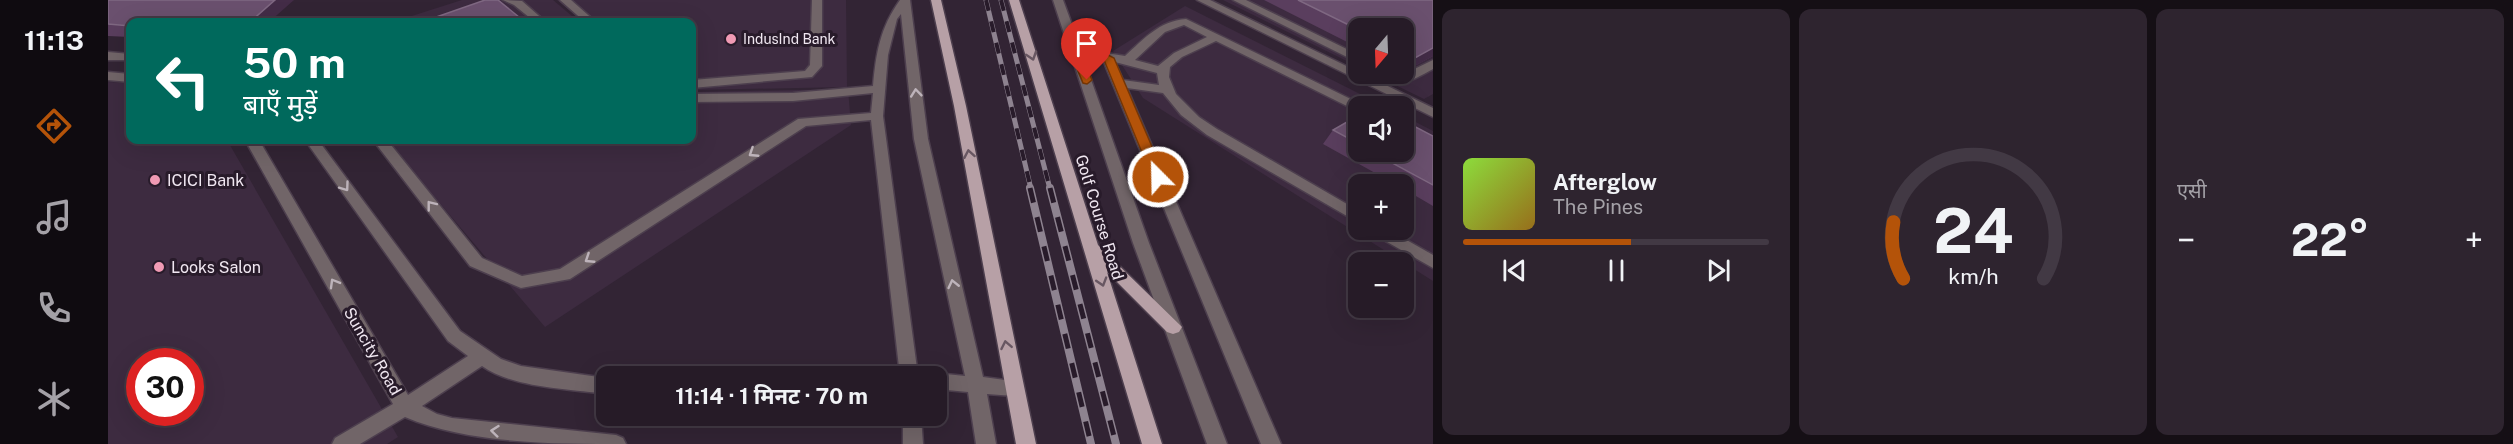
<!DOCTYPE html>
<html lang="hi">
<head>
<meta charset="utf-8">
<style>
  body { margin:0; font-family:"Public Sans","Noto Sans Devanagari",sans-serif; background:#2e242f; color:#f1f3f6; height:100vh; display:flex; flex-direction:column; font-size:22px; white-space:nowrap }
  * { box-sizing:border-box; margin:0 }
  p { font-size:20px; color:#a4a1a7 }
  .icon { flex:none; width:33px; height:33px; fill:none; stroke:currentColor; stroke-width:2; stroke-linecap:round; stroke-linejoin:round }
  .map { position:relative; flex:1; overflow:hidden }
  .side { display:flex; flex-direction:column; gap:9px; padding:9px; background:#150f15; width:1080px }
  .side>* { flex:none }
  .guide { position:absolute; left:18px; top:18px; width:570px; height:126px; border-radius:12px; box-shadow:0 6px 24px #0002,0 0 0 2px #423944; background:#00695c; color:#fff; overflow:hidden }
  .needle { width:39px; rotate:199deg }
  .tools { position:absolute; left:1240px; top:18px; display:grid; gap:12px }
  .tools a { display:grid; place-items:center; width:66px; height:66px; border-radius:12px; background:#261b27; box-shadow:0 6px 24px #0002,0 0 0 2px #423944; font-size:30px }
  .speed { position:absolute; left:18px; top:348px; display:flex; gap:12px; font-size:30px; font-weight:700; text-align:center }
  .speed>* { display:grid; place-content:center; width:78px; height:78px; border-radius:50%; background:#261b27; box-shadow:0 6px 24px #0002,0 0 0 2px #423944; line-height:1 }
  .speed .limit { border:9px solid #d22; background:#fff; color:#111 }
  .pin { position:absolute; display:grid; place-items:center; width:51px; height:51px; color:#fff; margin:-62px -26px; border-radius:50% 50% 50% 0; rotate:-45deg; box-shadow:0 0 6px #0007 }
  .pin .icon { rotate:45deg }
  .me { position:absolute; width:66px; margin:-33px; rotate:337deg; stroke-linejoin:round; filter:drop-shadow(0 0 4px #0008) }
  .turn { display:flex; align-items:center; gap:21px; height:126px; padding:0 18px; font-size:27px }
  .turn .icon { width:78px; height:78px; stroke-width:2.5 }
  .turn b { display:block; font-size:42px; line-height:51px }
  .big { font-size:45px; font-weight:700; line-height:1.1 }
  .side .widget { flex:1; display:flex; flex-direction:column; justify-content:center; gap:9px; min-width:0; padding:0 21px; border-radius:12px; background:#2e242f }
  .side .dial { align-items:center; gap:0 }
  .dial svg { height:156px; overflow:visible; fill:none; stroke:#423944; stroke-width:7; stroke-linecap:round; text-anchor:middle }
  .dial text { fill:#f1f3f6; stroke:none }
  .song { display:flex; align-items:center; gap:18px }
  .cover { width:72px; height:72px; border-radius:9px; background:linear-gradient(135deg,hsl(90 70% 55%),hsl(40 70% 35%)) }
  .played { height:6px; border-radius:3px; background:linear-gradient(90deg,#b45309 55%,#423944 55%) }
  .keys { display:flex; justify-content:space-around; direction:ltr }
  .heat { display:flex; justify-content:space-between; align-items:center; font-size:33px; direction:ltr }
  .side .tiles { flex:1; display:grid; gap:9px; grid-template-columns:repeat(3,1fr) }
  .trip { position:absolute; left:488px; top:366px; width:351px; height:60px; border-radius:12px; background:#261b27; box-shadow:0 6px 24px #0002,0 0 0 2px #423944; font-weight:700; line-height:60px; text-align:center }
  main { display:flex; flex:1; min-height:0 }
  .tabs { display:flex; flex-direction:column; width:108px; justify-content:space-around; align-items:center; background:#0f0b10; color:#a4a1a7 }
  .tabs .icon { width:42px; height:42px }
  .tabs .on { color:#b45309 }
  .tabs b { font-size:27px; color:#f1f3f6 }
  .map>svg:first-child { display:block }
</style>
</head>
<body>
<main>
<nav class="tabs">
<b>11:13</b>
<svg class="icon on" aria-label="directions" viewBox="0 0 24 24"><path d="M12 3l9 9-9 9-9-9zM9 14v-3h6M13 9l2 2-2 2"/></svg>
<svg class="icon" aria-label="music" viewBox="0 0 24 24"><path d="M9 18V5l10-2v13"/><circle cx="6" cy="18" r="3"/><circle cx="16" cy="16" r="3"/></svg>
<svg class="icon" aria-label="phone" viewBox="0 0 24 24"><path d="M5 4h4l2 5-3 2q2 4 5 5l2-3 5 2v4C11 20 4 13 5 4z"/></svg>
<svg class="icon" aria-label="climate" viewBox="0 0 24 24"><path d="M12 3v18M4 7l16 10M4 17L20 7"/></svg>
</nav>
<div class="map">
<svg width="1325" height="444" viewBox="0 0 1325 444">
  <rect width="100%" height="100%" fill="#322434"/>
  <path fill="#3d2b40" fill-rule="evenodd" d="M 354,0 L 445,0 L 471,22 L 285,22 Z
    M 449,0 L 738,0 L 739,87 L 584,90 L 584,22 L 476,22 Z
    M 1115,0 L 1325,0 L 1325,94 L 1316,99 L 1265,74 L 1296,74 L 1296,28 L 1251,28 L 1251,67 Z
    M 1077,6 L 1276,106 L 1251,106 L 1251,152 L 1296,152 L 1296,116 L 1325,131 L 1325,281 L 1035,98 L 1005,51 ZM 1251,184 L 1296,184 L 1296,230 L 1251,230 Z
    M 0,82 L 22,83 L 22,140 L 119,140 L 290,437 L 279,444 L 0,444 ZM 32,362 L 82,362 L 82,412 L 32,412 Z
    M 740,89 L 743,125 L 437,327 L 278,140 L 584,140 L 584,92 Z"/>
  <g fill="none" stroke-linecap="round" stroke-linejoin="round">
    <defs>
      <path id="minor" d="M 395,0 L 414,1 L 438,22 L 427,22 L 406,5 Z
        M 452,0 L 463,0 L 488,22 L 477,22 Z
        M 704,0 L 714,0 L 714,66 L 704,77 L 584,88 L 584,80 L 697,71 L 702,65 Z
        M 792,0 L 802,0 L 820,139 L 875,377 L 912,382 L 915,388 L 912,394 L 906,396 L 879,394 L 888,444 L 868,444 L 860,392 L 828,389 L 828,376 L 821,376 L 828,373 L 857,376 L 806,139 L 793,14 L 789,19 L 780,55 L 775,116 L 810,376 L 792,376 L 763,120 L 698,126 L 462,279 L 413,288 L 362,266 L 265,140 L 279,140 L 374,258 L 414,276 L 452,269 L 690,119 L 763,113 L 765,93 L 685,101 L 584,102 L 584,94 L 685,93 L 765,86 C 768,53 772,28 792,0 Z
        M 945,0 L 955,0 L 973,49 L 1017,56 C 1036,39 1051,21 1078,19 L 1257,106 L 1251,106 L 1251,111 L 1247,110 L 1108,41 L 1074,57 L 1062,67 L 1061,77 L 1068,94 L 1091,117 L 1109,129 L 1251,211 L 1251,223 L 1099,135 L 1073,115 L 1055,93 L 1019,88 L 1173,444 L 1153,444 L 995,60 L 975,57 L 1041,243 L 1119,444 L 1099,444 L 1025,243 ZM 1076,25 L 1099,37 L 1066,53 L 1050,66 L 1027,60 L 1057,32 ZM 1007,62 L 1049,73 L 1051,85 L 1015,80 Z
        M 1089,0 L 1102,0 L 1325,108 L 1325,117 Z
        M 1125,0 L 1138,0 L 1251,55 L 1251,63 Z
        M 0,52 L 22,54 L 22,60 L 0,60 Z
        M 1325,60 L 1325,69 C 1308,78 1293,90 1276,74 L 1294,75 Z
        M 0,72 L 22,74 L 22,82 L 0,80 Z
        M 137,140 L 151,140 L 300,395 L 360,356 L 340,341 L 197,140 L 210,140 L 352,331 L 393,359 L 413,366 L 498,378 L 498,394 C 461,389 405,388 374,366 L 314,406 L 329,414 L 344,418 L 508,435 L 515,438 L 518,444 C 447,444 361,444 297,417 L 252,444 L 224,444 L 227,438 L 285,404 Z
        M 1262,230 L 1281,230 L 1325,255 L 1325,268 L 1265,234 Z
        M 795,416 L 813,416 L 815,444 L 795,444 Z"/>
      <path id="major" d="M 823,0 L 833,0 L 858,106 L 928,444 L 908,444 L 846,106 Z
        M 901,0 L 911,0 L 990,245 L 1074,327 L 1071,332 L 1065,334 L 1059,332 L 999,272 L 1054,444 L 1034,444 Z"/>
    </defs>
    <use href="#minor" stroke="#4d3f4e" stroke-width="3"/>
    <use href="#major" stroke="#4d3f4e" stroke-width="3"/>
    <use href="#minor" fill="#716568" fill-rule="evenodd"/>
    <use href="#major" fill="#b7a0a6" fill-rule="evenodd"/>
    <defs>
      <path id="rail-far1" d="M 878,0 L 923,189
        M 893,0 L 942,189"/>
      <path id="rail" d="M 922,188 L 983,444
        M 942,188 L 1008,444"/>
    </defs>
    <use href="#rail-far1" stroke="#8e8390" stroke-width="5"/>
    <use href="#rail" stroke="#8e8390" stroke-width="8"/>
    <use href="#rail-far1" stroke="#281b2a" stroke-width="4" stroke-dasharray="11" stroke-linecap="butt"/>
    <use href="#rail" stroke="#281b2a" stroke-width="5" stroke-dasharray="15" stroke-linecap="butt"/>
  </g>
  <path fill="#5a3e5e" d="M 0,0 L 22,22 L 22,37 L 0,36 Z
    M 1156,0 L 1325,0 L 1325,56 L 1297,71 L 1296,28 L 1251,28 L 1251,48 Z
    M 1251,115 L 1251,152 L 1296,152 L 1325,136 L 1325,206 L 1296,189 L 1296,184 L 1287,184 L 1215,144 L 1225,130 Z"/>
  <path fill="#432c47" d="M 167,0 L 186,0 L 161,22 L 142,22 Z
    M 1325,48 L 1325,56 L 1297,71 L 1307,58 Z"/>
  <path fill="#6a506e" stroke="#7f6882" stroke-width="1.5" d="M 0,0 L 167,0 L 142,22 L 22,22 L 22,26 L 0,24 Z
    M 377,0 L 390,0 L 417,22 L 314,22 Z
    M 1190,0 L 1325,0 L 1325,48 L 1307,58 L 1296,52 L 1296,28 L 1251,28 L 1251,30 Z
    M 1251,115 L 1251,144 L 1225,130 Z
    M 1296,121 L 1325,136 L 1325,185 L 1264,152 L 1296,152 Z"/>
  <defs><path id="oneway-chevron" d="M-2-3.5L2.5 0L-2 3.5" fill="none" stroke-width="1.6" stroke-linecap="round" stroke-linejoin="round" transform="scale(1.5)"/></defs>
  <g stroke="#685762">
    <use href="#oneway-chevron" transform="translate(924 56) rotate(72)"/>
    <use href="#oneway-chevron" transform="translate(861 154) rotate(-100)"/>
    <use href="#oneway-chevron" transform="translate(994 282) rotate(73)"/>
    <use href="#oneway-chevron" transform="translate(898 345) rotate(-101)"/>
  </g>
  <g stroke="#bdb3ba">
    <use href="#oneway-chevron" transform="translate(808 93) rotate(-96)"/>
    <use href="#oneway-chevron" transform="translate(645 153) rotate(147)"/>
    <use href="#oneway-chevron" transform="translate(237 187) rotate(54)"/>
    <use href="#oneway-chevron" transform="translate(323 205) rotate(-128)"/>
    <use href="#oneway-chevron" transform="translate(481 259) rotate(147)"/>
    <use href="#oneway-chevron" transform="translate(226 283) rotate(-120)"/>
    <use href="#oneway-chevron" transform="translate(845 284) rotate(-103)"/>
    <use href="#oneway-chevron" transform="translate(387 431) rotate(-174)"/>
  </g>
  <path fill="#b45309" stroke="#753606" stroke-width="1.5" d="M 968,49 L 1000,55 L 1006,58 L 1057,177 L 1055,180 L 1050,181 L 1044,177 L 996,60 L 975,57 L 984,80 L 979,84 L 975,83 L 962,52 Z"/>
  <g fill="#f09ab4" stroke="#281b2a" stroke-width="2">
    <circle cx="623" cy="39" r="6"/>
    <circle cx="47" cy="180" r="6"/>
    <circle cx="51" cy="267" r="6"/>
  </g>
  <g text-anchor="middle" stroke-width="6" stroke-linejoin="round" paint-order="stroke">
    <g font-size="14" fill="#f0e7f1" stroke="#281b2a" text-anchor="start">
      <text x="635" y="44">IndusInd Bank</text>
    </g>
    <g font-size="16" fill="#f0e7f1" stroke="#281b2a" text-anchor="start">
      <text x="59" y="186">ICICI Bank</text>
      <text x="63" y="273">Looks Salon</text>
    </g>
    <g font-size="16" fill="#f0e7f1" stroke="#281b2a">
      <text transform="translate(992 217) rotate(73)" y="6">Golf Course Road</text>
      <text transform="translate(265 351) rotate(60)" y="6">Suncity Road</text>
    </g>
  </g>
</svg>
<div class="tools">
<a><svg class="needle" viewBox="-14 -14 28 28"><path d="M0-13l5 13h-10z" fill="#e53935"/><path d="M0 13l5-13h-10z" fill="#a4a1a7"/></svg></a>
<a><svg class="icon" aria-label="sound" viewBox="0 0 24 24"><path d="M4 9h4l5-4v14l-5-4H4zM17 9q2 3 0 6"/></svg></a>
<a>+</a>
<a>−</a>
</div>
<div class="speed"><div class="limit">30</div></div>
<div class="pin" style="left:979px;top:80px;background:#d93025"><svg class="icon" aria-label="arrive" viewBox="0 0 24 24"><path d="M6 21V4h12l-3 4 3 4H6"/></svg></div>
<svg class="me" style="left:1050px;top:177px" viewBox="-20 -20 40 40"><circle r="17" fill="#b45309" stroke="#fff" stroke-width="3"/><path d="M0-11L8 9 0 5-8 9z" fill="#fff"/></svg>
<div class="trip">11:14 · 1 मिनट · 70 m</div>
<div class="guide">
<div class="turn"><svg class="icon" aria-label="left" viewBox="0 0 24 24"><path d="M17 20v-9H6M10 6l-5 5 5 5"/></svg><div><b>50 m</b>बाएँ मुड़ें</div></div>
</div>
</div>
<section class="side">
<div class="tiles">
<div class="widget">
<div class="song"><i class="cover"></i><div><b>Afterglow</b><p>The Pines</p></div></div>
<div class="played"></div>
<div class="keys"><svg class="icon" aria-label="previous" viewBox="0 0 24 24"><path d="M18 5L8 12l10 7zM5 5v14"/></svg><svg class="icon" aria-label="pause" viewBox="0 0 24 24"><path d="M8 5v14M16 5v14"/></svg><svg class="icon" aria-label="next" viewBox="0 0 24 24"><path d="M6 5l10 7-10 7zM19 5v14"/></svg></div>
</div>
<div class="widget dial"><svg viewBox="0 0 100 80">
<path d="M14 69A42 42 0 1 1 86 69"/>
<path d="M14 69A42 42 0 0 1 9 40" stroke="#b45309"/>
<text x="50" y="56" font-size="32" font-weight="700">24</text>
<text x="50" y="72" font-size="11">km/h</text>
</svg></div>
<div class="widget"><p>एसी</p>
<div class="heat"><a>−</a><b class="big">22°</b><a>+</a></div>
</div>
</div>
</section>
</main>
</body>
</html>
